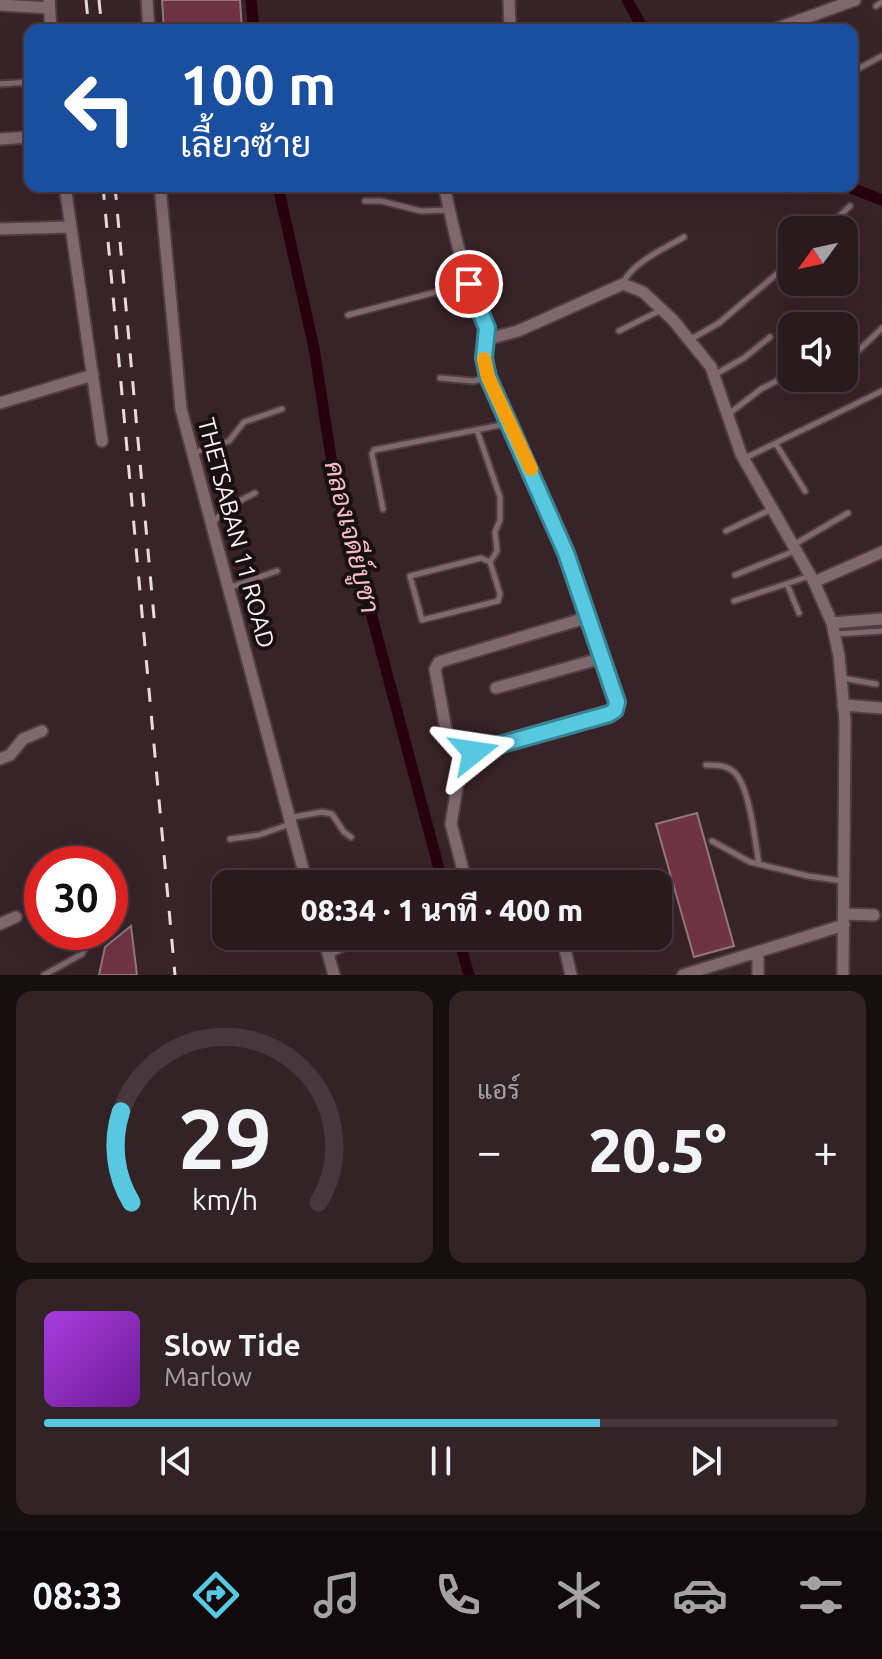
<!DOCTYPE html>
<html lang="th">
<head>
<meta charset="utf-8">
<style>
  body { margin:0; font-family:Ubuntu,Sarabun,sans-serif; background:#322327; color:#f1f3f6; height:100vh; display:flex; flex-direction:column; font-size:30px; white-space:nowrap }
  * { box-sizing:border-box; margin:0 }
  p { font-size:26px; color:#a5a1a4 }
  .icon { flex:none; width:44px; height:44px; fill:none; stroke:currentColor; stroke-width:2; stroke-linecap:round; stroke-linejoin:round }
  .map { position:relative; height:975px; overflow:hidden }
  .sheet { display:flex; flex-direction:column; gap:16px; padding:16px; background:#170e10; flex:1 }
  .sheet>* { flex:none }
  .top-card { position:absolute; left:24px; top:24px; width:834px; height:168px; border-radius:16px; box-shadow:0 8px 32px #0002,0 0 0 2px #46383c; background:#1a4fa0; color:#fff; overflow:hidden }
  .needle { width:52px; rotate:237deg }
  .tools { position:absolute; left:778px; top:216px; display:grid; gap:16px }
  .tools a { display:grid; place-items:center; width:80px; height:80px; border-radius:16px; background:#2a1a1e; box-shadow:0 8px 32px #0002,0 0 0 2px #46383c; font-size:40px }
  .speed { position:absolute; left:24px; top:846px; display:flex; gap:16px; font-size:40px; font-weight:700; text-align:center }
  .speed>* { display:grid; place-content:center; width:104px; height:104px; border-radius:50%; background:#2a1a1e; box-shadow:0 8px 32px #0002,0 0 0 2px #46383c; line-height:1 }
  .speed .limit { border:12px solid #d22; background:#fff; color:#111 }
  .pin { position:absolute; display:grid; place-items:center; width:68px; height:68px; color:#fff; margin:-34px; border:4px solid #fff; border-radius:50%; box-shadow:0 2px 8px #0007 }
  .me { position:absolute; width:88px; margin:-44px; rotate:75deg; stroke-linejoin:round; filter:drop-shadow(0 0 6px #0008) }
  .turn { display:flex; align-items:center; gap:28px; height:168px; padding:0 24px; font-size:36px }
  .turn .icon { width:104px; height:104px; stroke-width:2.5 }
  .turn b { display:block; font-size:56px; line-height:68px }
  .big { font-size:60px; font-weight:800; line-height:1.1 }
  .sheet .card { flex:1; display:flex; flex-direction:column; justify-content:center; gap:12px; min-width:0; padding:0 28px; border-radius:16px; background:#322327 }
  .sheet .dial { align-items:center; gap:0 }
  .dial svg { height:208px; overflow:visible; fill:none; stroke:#46383c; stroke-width:7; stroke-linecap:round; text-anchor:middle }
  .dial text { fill:#f1f3f6; stroke:none }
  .song { display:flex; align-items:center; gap:24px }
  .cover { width:96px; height:96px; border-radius:12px; background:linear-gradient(135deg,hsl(280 70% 55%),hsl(280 70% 35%)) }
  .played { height:8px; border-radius:4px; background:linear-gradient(90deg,#56c9e1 70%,#46383c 70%) }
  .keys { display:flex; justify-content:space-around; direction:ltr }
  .heat { display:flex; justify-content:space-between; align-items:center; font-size:44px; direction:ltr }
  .sheet .tiles { flex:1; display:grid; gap:16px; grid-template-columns:1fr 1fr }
  .card:last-child { grid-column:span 2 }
  .trip { position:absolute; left:212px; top:870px; width:460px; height:80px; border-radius:16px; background:#2a1a1e; box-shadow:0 8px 32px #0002,0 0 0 2px #46383c; font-weight:800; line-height:80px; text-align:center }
  .tab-bar { display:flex; height:128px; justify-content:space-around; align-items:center; background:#110a0c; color:#a5a1a4 }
  .tab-bar .icon { width:56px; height:56px }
  .tab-bar .selected { color:#56c9e1 }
  .tab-bar b { font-size:36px; color:#f1f3f6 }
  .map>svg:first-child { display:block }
</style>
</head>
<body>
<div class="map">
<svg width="882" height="975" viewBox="0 0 882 975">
  <rect width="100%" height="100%" fill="#382328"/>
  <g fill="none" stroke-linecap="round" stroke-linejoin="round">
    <path stroke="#27000e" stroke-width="11" d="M 251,0 L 254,30
      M 627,0 L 644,30
      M 278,186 L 314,348 L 333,470 L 443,884
      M 846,186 L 882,200
      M 458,936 L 469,975"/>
  </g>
  <path fill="#703345" stroke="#91787e" stroke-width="2" d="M 162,0 L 240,0 L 242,30 L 164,30 Z
    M 697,813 L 734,946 L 694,957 L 656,824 Z
    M 131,926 L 137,975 L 99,975 L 105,947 Z"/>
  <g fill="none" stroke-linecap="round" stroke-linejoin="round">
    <defs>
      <path id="lane" d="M 876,6 L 882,2
        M 852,72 L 882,56
        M 0,84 L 30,82
        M 365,201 L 381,201 L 421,211 L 448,210
        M 825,230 L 850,206
        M 623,283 C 633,262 664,249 684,237
        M 348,315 L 467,284
        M 619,331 L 661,310
        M 691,339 L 719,323 L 792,261
        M 844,358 L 855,354 L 882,328
        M 714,375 L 744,358 L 770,337
        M 440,378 L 474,381 L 487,377
        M 730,413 L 761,389 L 792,373
        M 477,430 L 500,497 L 500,520 L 495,532 L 497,551 L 490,562 L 481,558 L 410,576 L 422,620 L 498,601 L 500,594 L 490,562
        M 776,444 L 805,491
        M 193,453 L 229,441 L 244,422 L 282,409
        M 743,459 L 882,391
        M 383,509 L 372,454 L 374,450 L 511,423
        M 212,524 L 226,508 L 255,493
        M 726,531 L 772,509
        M 795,544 L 848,513
        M 735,575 L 797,550
        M 787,584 L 799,613
        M 228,588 L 277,571
        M 734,601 L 810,576
        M 835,634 L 882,631
        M 842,678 L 876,684
        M 706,765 C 717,765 727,765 735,773 C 750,788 755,842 759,864
        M 288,818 L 322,812 L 332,814 L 344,832 L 351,837
        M 230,839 L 259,835 L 290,824
        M 712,841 L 750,862 L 808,876 L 843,881
        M 110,913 L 124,907
        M 329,955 L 372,936
        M 44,975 L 82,954 L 85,948 L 82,932"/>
      <path id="street" d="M 49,0 L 51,30
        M 147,0 L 149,30
        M 509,0 L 510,30
        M 0,5 L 49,8
        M 778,28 L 855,0
        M 0,139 L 30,137
        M 65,186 L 102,441
        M 160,186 L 181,409 L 307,884
        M 444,186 C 451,215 456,245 466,273 C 472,293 487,320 488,339 L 518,331 L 623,284 L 643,292 L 673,320 L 711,367 L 741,454 L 814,582 L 832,623 L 839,656 L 845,721 L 843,975
        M 0,229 L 70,227
        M 0,403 L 93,375
        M 814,582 L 882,552
        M 832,623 L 882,619
        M 496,688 L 602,658
        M 843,705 L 882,708
        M 462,756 L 461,749 L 447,735 L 435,669 L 439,662 L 589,617
        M 0,759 L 10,755 L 23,739 L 42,731
        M 464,874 L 451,824 L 462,756 L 609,714 L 615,710 L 617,702 L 566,553 L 512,423 L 488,377 L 484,358 L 488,339
        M 844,914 L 874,915
        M 0,924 L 16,917
        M 323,936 L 334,975
        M 562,936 L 571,975
        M 683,975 L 844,925
        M 758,975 L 758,952"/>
    </defs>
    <use href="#lane" stroke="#503e43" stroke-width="9"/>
    <use href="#street" stroke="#503e43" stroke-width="15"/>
    <use href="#lane" stroke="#81686e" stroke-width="5"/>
    <use href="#street" stroke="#81686e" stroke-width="11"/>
    <path stroke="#e7dadd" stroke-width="3" stroke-dasharray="14 14" stroke-linecap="butt" d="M 86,0 L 89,30
      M 99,0 L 102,30
      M 103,186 L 175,975
      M 115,186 L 155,628"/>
  </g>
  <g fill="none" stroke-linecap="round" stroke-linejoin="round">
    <defs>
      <path id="route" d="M 469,284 L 487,328 L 484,358 L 488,377 L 566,553 L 617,702 L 615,710 L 609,714 L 474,752"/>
    </defs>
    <use href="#route" stroke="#388392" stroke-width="20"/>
    <use href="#route" stroke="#56c9e1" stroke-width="14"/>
    <path stroke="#f59e0b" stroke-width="14" d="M 484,359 L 488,377 L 531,469"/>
  </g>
  <g text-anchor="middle" stroke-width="8" stroke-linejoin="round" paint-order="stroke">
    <g font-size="24" fill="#fdf1f4" stroke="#191012">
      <text transform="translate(236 533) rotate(75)" y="8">THETSABAN 11 ROAD</text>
    </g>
    <g font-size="26" font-style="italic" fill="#f8bdcb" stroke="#191012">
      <text transform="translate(352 537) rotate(76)" y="9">คลองเจดีย์บูชา</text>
    </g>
  </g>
</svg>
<div class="tools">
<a><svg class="needle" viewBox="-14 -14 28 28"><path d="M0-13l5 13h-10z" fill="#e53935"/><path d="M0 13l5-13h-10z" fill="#a5a1a4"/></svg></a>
<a><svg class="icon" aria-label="sound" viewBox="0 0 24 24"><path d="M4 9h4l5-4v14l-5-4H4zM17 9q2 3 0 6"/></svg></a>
</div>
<div class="speed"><div class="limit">30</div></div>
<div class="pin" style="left:469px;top:284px;background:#d93025"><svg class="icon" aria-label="arrive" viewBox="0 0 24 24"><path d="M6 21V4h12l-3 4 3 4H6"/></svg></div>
<svg class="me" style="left:474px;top:752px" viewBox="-20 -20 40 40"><path d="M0-17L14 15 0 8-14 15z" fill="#56c9e1" stroke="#fff" stroke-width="4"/></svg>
<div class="trip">08:34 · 1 นาที · 400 m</div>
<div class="top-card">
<div class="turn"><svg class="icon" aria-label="left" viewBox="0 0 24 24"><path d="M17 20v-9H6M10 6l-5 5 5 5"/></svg><div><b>100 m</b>เลี้ยวซ้าย</div></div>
</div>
</div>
<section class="sheet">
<div class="tiles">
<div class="card dial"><svg viewBox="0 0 100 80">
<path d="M14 69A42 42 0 1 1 86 69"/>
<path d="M14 69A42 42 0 0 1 10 34" stroke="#56c9e1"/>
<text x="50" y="56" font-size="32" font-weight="700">29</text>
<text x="50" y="72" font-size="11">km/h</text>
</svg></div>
<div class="card"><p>แอร์</p>
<div class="heat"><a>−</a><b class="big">20.5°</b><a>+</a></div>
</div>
<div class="card">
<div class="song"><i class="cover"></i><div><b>Slow Tide</b><p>Marlow</p></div></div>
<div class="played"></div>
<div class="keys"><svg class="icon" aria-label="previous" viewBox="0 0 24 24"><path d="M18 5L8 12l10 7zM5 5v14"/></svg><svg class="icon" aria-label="pause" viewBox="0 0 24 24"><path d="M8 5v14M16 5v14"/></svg><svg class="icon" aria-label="next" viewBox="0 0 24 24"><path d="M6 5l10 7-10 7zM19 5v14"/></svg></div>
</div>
</div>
</section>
<nav class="tab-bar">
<b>08:33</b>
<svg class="icon selected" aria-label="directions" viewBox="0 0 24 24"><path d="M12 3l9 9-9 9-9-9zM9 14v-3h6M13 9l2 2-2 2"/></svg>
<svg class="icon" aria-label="music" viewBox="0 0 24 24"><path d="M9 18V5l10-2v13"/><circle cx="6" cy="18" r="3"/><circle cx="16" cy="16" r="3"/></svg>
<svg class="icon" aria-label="phone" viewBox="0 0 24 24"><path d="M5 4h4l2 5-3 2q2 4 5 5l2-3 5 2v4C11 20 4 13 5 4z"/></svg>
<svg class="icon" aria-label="climate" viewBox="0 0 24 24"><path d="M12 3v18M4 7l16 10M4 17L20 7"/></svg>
<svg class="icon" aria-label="car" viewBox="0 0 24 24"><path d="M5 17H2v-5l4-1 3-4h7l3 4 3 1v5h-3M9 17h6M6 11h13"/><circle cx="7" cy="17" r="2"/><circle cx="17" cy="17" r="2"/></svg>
<svg class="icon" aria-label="filters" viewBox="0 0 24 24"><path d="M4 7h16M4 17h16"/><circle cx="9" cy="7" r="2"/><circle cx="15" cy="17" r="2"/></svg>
</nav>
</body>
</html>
